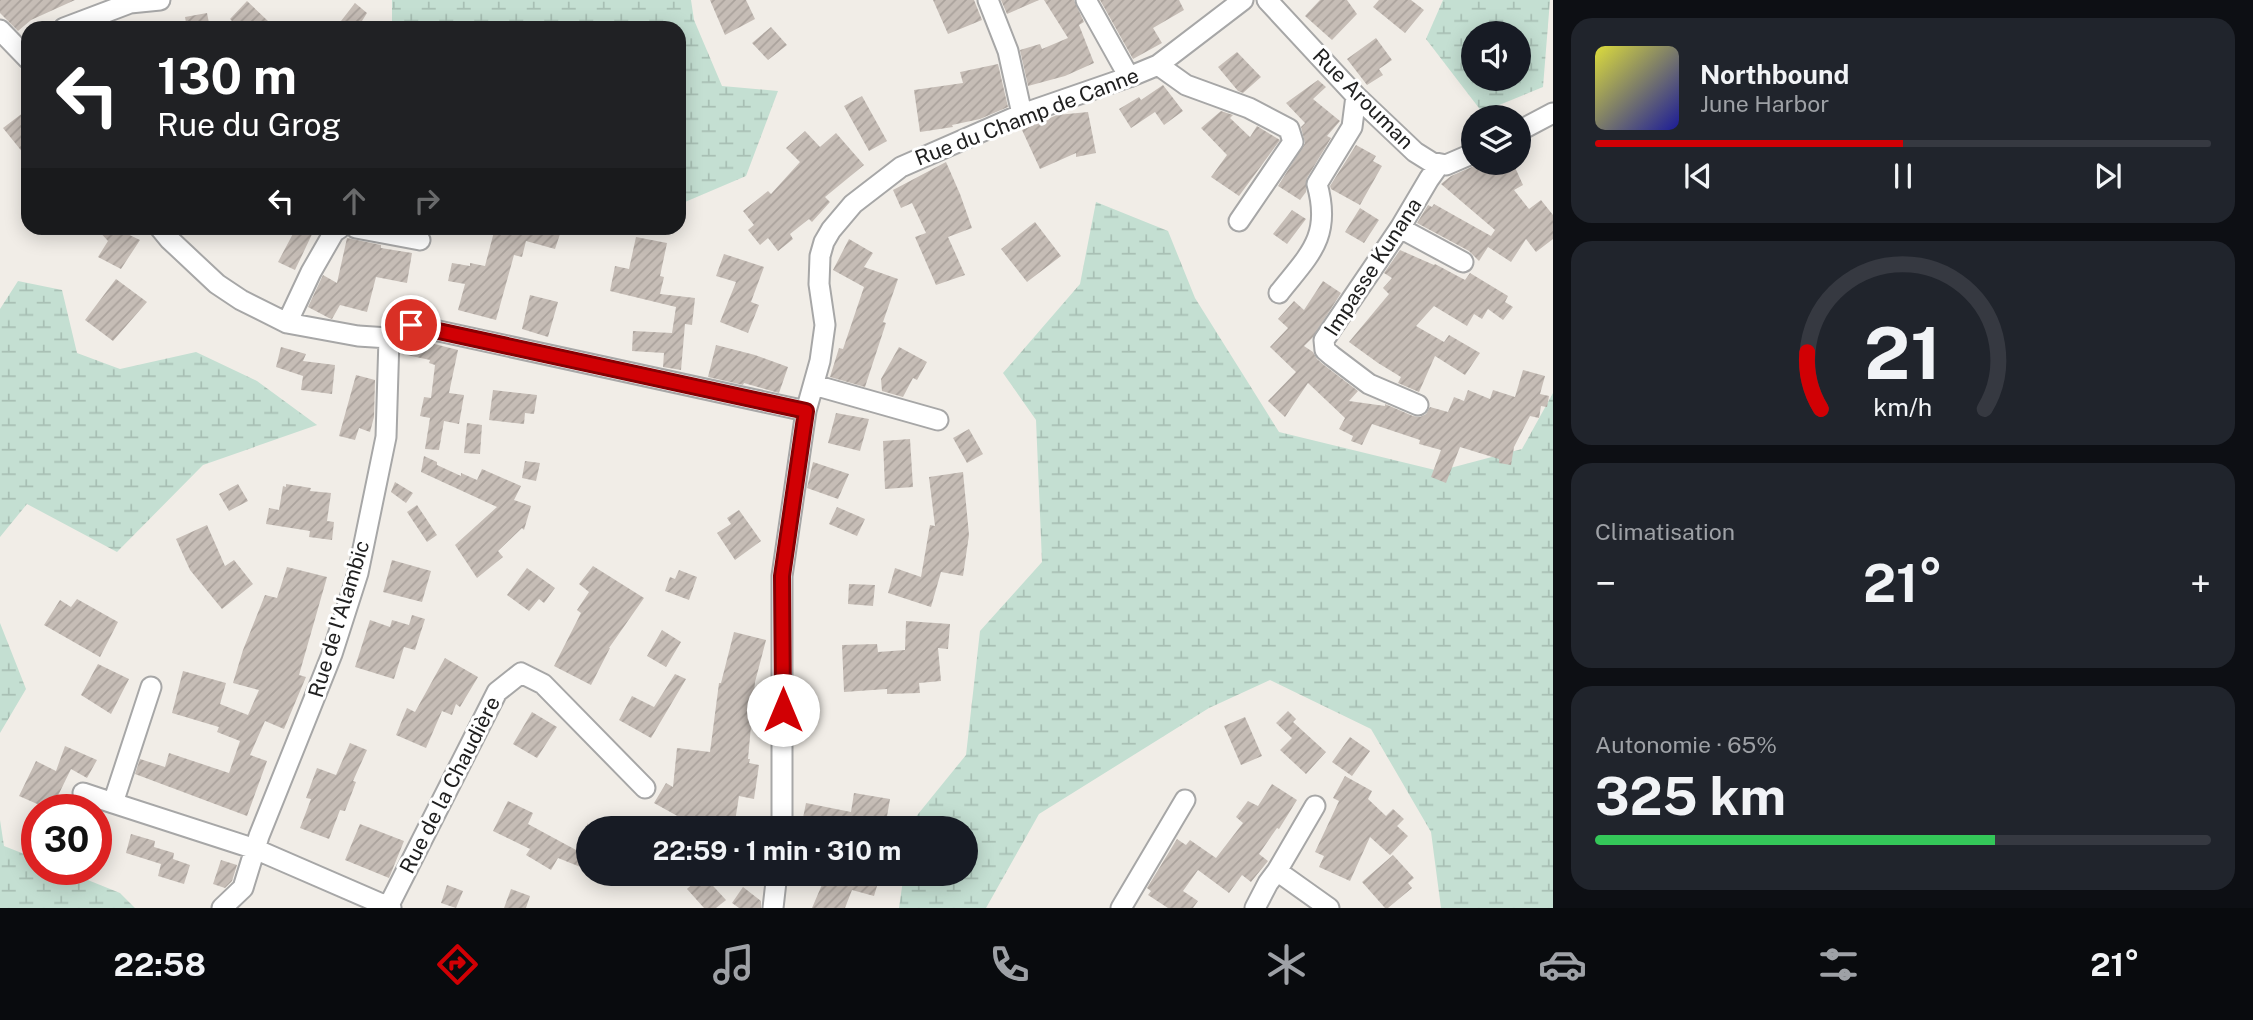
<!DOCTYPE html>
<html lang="fr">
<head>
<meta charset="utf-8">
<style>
  body { margin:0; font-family:"Public Sans",sans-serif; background:#20242c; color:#f1f3f6; height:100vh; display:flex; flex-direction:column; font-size:26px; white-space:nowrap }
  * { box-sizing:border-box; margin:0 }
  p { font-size:23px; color:#9ea1a6 }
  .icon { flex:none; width:38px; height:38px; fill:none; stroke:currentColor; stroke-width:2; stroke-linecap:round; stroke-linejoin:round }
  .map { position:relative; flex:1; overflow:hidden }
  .details { display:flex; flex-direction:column; gap:18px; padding:18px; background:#0d0f14; width:700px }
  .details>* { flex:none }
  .banner { position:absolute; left:21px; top:21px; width:665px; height:214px; border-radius:21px; box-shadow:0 4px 18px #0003; background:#202124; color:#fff; overflow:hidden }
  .buttons { position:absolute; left:1461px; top:21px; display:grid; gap:14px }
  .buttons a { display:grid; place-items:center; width:70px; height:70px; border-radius:50%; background:#171b24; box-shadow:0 4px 18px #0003; font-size:35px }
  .speed { position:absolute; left:21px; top:794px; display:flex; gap:14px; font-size:35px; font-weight:700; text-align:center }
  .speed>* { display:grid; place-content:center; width:91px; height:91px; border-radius:50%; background:#171b24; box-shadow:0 4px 18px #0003; line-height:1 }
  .speed .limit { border:10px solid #d22; background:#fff; color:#111 }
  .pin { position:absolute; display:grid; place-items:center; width:60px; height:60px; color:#fff; margin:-30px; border:4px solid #fff; border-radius:50%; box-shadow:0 2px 7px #0007 }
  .me { position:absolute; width:77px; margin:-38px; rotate:0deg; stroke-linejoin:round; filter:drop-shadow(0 0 5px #0008) }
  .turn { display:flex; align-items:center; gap:24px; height:147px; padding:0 21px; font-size:32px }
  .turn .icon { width:91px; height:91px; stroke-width:2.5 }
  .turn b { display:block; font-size:49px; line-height:60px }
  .lanes { display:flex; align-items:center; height:66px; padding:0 21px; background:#0003; justify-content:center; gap:35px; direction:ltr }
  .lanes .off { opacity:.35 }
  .big { font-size:52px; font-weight:700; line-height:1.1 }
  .details .tile { flex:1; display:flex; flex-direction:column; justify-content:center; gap:10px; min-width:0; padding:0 24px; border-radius:21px; background:#20242c }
  .details .dial { align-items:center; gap:0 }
  .dial svg { height:182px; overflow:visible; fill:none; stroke:#363941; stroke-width:7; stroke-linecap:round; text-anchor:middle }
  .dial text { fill:#f1f3f6; stroke:none }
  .song { display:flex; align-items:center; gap:21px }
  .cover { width:84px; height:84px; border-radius:10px; background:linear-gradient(135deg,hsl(60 70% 55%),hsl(240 70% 35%)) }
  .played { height:7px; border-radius:4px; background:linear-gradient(90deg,#d10004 50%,#363941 50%) }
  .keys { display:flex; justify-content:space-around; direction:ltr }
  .heat { display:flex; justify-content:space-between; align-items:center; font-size:38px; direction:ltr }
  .charge { height:10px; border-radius:5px; background:linear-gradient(90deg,#34c759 65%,#363941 0) }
  .trip { position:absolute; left:576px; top:816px; width:402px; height:70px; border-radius:35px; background:#171b24; box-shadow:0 4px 18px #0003; font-weight:700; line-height:70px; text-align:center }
  .tab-bar { display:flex; height:112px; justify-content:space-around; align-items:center; background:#090b0e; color:#9ea1a6 }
  .tab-bar .icon { width:49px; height:49px }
  .tab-bar .current { color:#d10004 }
  .tab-bar b { font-size:32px; color:#f1f3f6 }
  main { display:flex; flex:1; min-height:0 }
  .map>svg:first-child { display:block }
</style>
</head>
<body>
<main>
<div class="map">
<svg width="1553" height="908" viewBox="0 0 1553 908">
  <defs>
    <pattern id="wetland-marsh" width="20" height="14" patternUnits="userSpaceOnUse" patternTransform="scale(1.75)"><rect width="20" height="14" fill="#c4dfd2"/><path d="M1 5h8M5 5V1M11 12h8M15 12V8" fill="none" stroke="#a8bfb4"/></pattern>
    <pattern id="building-hatch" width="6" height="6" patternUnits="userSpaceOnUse" patternTransform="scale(1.75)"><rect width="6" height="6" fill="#c6bdb6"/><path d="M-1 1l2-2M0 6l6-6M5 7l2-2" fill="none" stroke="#aaa29c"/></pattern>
  </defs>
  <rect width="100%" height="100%" fill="#f1ede7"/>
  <path fill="url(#wetland-marsh)" fill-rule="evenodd" d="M 392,0 L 691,0 L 694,20 L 722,86 L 778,91 L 746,176 L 685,202 L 679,202 L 679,28 L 392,28 Z
    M 1443,0 L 1550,0 L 1543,87 L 1482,112 L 1426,39 ZM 1474,33 L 1519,33 L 1519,79 L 1474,79 Z
    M 1096,202 L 1168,231 L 1195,298 L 1279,432 L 1439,471 L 1522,449 L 1553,393 L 1553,908 L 1441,908 L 1431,832 L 1371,729 L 1270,680 L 1209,708 L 1039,814 L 986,908 L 899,908 L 904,873 L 966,873 L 966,828 L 910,828 L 910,824 L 966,755 L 980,631 L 1042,562 L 1036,420 L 1003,373 L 1080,284 Z
    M 18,281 L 62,290 L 77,353 L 120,369 L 196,352 L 257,381 L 317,425 L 203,465 L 117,552 L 27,504 L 0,537 L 0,309 Z
    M 0,623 L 26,689 L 0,733 Z
    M 0,820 L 4,846 L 37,859 L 37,870 L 63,870 L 120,893 L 135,908 L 0,908 Z"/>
  <path fill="url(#building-hatch)" d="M 0,0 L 75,0 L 31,20 L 18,31 L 0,13 Z
    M 710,0 L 746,0 L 755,19 L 725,35 Z
    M 933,0 L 974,0 L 982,20 L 948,34 Z
    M 1001,0 L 1039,0 L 1007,14 Z
    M 1044,0 L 1074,0 L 1084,22 L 1079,25 L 1094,63 L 1065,76 L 1028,86 L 1020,50 L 1040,44 L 1042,49 L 1068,38 Z
    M 1100,0 L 1179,0 L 1184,10 L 1153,28 L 1162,43 L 1133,59 Z
    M 1320,0 L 1347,0 L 1357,14 L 1332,40 L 1305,16 Z
    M 1379,0 L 1411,0 L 1424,10 L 1405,33 L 1373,7 Z
    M 247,1 L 268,21 L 261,28 L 239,28 L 230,19 Z
    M 355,3 L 367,13 L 362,21 L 371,28 L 351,28 L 341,21 Z
    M 207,13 L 210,28 L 187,28 L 185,17 Z
    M 771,27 L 787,45 L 768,60 L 752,43 Z
    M 1376,38 L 1392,60 L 1379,69 L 1383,75 L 1367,85 L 1347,59 Z
    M 1237,52 L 1261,77 L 1243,93 L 1238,91 L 1218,67 Z
    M 998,64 L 1008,107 L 980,119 L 952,125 L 953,127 L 920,132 L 914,90 L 963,83 L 960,72 Z
    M 1318,80 L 1326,87 L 1313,99 L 1340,121 L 1327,136 L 1331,138 L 1307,178 L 1306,192 L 1300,200 L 1278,186 L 1305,143 L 1301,127 L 1305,123 L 1286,103 Z
    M 1163,85 L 1183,111 L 1164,125 L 1155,112 L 1131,128 L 1119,109 L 1139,97 L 1141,100 Z
    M 862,96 L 887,141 L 869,151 L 844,106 Z
    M 28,109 L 28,159 L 3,128 Z
    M 1221,111 L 1233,115 L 1230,118 L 1250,137 L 1257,126 L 1280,140 L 1239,196 L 1211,177 L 1227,155 L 1201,128 Z
    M 1088,112 L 1096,153 L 1076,157 L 1076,153 L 1040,169 L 1022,130 L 1057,115 Z
    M 805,131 L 820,147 L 836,133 L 864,165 L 825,197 L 830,202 L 812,222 L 809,219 L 790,234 L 793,239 L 778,251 L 768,238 L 760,245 L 748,230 L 754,225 L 743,211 L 768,191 L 771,194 L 800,162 L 786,148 Z
    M 1356,145 L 1376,156 L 1373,161 L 1382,166 L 1360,205 L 1331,189 L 1330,186 Z
    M 946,162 L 960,194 L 972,228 L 948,237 L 965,275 L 936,285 L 915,237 L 926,233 L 912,203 L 901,208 L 893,190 Z
    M 1481,163 L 1513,163 L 1523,185 L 1514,190 L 1529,209 L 1541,200 L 1553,215 L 1553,239 L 1536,252 L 1526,239 L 1511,262 L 1488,247 L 1479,261 L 1469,251 L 1417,223 L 1428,205 L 1432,207 L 1434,204 L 1491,236 L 1495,230 L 1441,184 L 1451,176 Z
    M 1360,208 L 1379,220 L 1364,243 L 1345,232 Z
    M 1292,210 L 1306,219 L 1287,244 L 1273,234 Z
    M 1035,222 L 1061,256 L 1027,282 L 1001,249 Z
    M 96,228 L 115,228 L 140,240 L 121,269 L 98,257 L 108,241 Z
    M 296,228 L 315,228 L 295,270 L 278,262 Z
    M 495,228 L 562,228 L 555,249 L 526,241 L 522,257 L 514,255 L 496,320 L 458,310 L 465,284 L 448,281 L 452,263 L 470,266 L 470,263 L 485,266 Z
    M 636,237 L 667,243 L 660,276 L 664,277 L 660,294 L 695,298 L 692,325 L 685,324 L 681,370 L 663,367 L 664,353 L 632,351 L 633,331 L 672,333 L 676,307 L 610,291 L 615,266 L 629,269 Z
    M 347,238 L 381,245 L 381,248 L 412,253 L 407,283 L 376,277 L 367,312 L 340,305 L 332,319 L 329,318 L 308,307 L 323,275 L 337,283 Z
    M 849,239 L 873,253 L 864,267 L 898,279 L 883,322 L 886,323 L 865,387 L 830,377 L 839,348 L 843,349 L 864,287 L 833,270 Z
    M 1400,250 L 1434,265 L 1435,264 L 1465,280 L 1470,273 L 1508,296 L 1505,302 L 1513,307 L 1503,320 L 1488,309 L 1482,319 L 1474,314 L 1467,326 L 1434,306 L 1416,326 L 1444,342 L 1449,335 L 1480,353 L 1465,375 L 1435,356 L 1419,392 L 1398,383 L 1401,377 L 1378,363 L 1349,342 L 1389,294 L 1383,288 L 1392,278 L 1384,273 Z
    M 724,254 L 764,267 L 751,302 L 759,305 L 748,333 L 720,322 L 736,282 L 716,276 Z
    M 116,279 L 147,302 L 113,341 L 85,320 Z
    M 1323,281 L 1341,293 L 1313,337 L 1304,346 L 1313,352 L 1317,359 L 1324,365 L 1358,391 L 1349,401 L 1385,406 L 1385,404 L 1413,416 L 1420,417 L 1426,414 L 1430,407 L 1448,412 L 1454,397 L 1464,401 L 1468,390 L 1490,399 L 1493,390 L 1515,397 L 1523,370 L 1545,376 L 1540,394 L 1549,396 L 1547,407 L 1541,406 L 1539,418 L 1530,416 L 1514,447 L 1511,465 L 1499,463 L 1499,459 L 1460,447 L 1446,483 L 1431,477 L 1441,450 L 1419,444 L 1420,440 L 1372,424 L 1362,445 L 1351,441 L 1353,436 L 1339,429 L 1345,418 L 1308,383 L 1285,417 L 1268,401 L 1296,372 L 1270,347 L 1288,328 L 1278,319 L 1294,301 L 1304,310 Z
    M 530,295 L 558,302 L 548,337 L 522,329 Z
    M 411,338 L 458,350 L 449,393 L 464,395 L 459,424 L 444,421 L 439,450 L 425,449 L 430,418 L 420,416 L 424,397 L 431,398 L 435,365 L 429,363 L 430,360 L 402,354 L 406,339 Z
    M 716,345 L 755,355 L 788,367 L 779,393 L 744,383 L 743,385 L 708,377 Z
    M 281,347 L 306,354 L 303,361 L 335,365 L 332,394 L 301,390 L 303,376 L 276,367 Z
    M 899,347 L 927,362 L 917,380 L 913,378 L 903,397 L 882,391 L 881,379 Z
    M 356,375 L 375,380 L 374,417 L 370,432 L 359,428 L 355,440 L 339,436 Z
    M 493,390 L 537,395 L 534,414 L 525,413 L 524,424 L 489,420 Z
    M 836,413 L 869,419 L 860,451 L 828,443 Z
    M 467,423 L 482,425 L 480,454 L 464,453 Z
    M 969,429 L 983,454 L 967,463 L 953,438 Z
    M 910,439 L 913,487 L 885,489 L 883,441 Z
    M 424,456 L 437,462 L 437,465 L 461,476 L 461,473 L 477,480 L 482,469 L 521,486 L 514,500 L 531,506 L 524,530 L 522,528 L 498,551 L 503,557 L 477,578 L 455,545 L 497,507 L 421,472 Z
    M 525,461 L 540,463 L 536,481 L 522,478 Z
    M 813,462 L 849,474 L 838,499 L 807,488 Z
    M 963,472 L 969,535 L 963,576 L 941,572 L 931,607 L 888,593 L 895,568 L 921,577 L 930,525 L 935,526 L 929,477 Z
    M 395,482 L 413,493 L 406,503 L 391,492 Z
    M 238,484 L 248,501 L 229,511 L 219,494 Z
    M 286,484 L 311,488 L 310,491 L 331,493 L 327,521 L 334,522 L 332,540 L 309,537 L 310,531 L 266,524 L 269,508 L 279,510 L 283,486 L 286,487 Z
    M 417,505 L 437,535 L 427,542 L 407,512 Z
    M 837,507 L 865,519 L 857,536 L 829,524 Z
    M 739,510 L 761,541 L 735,560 L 717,533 L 731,524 L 727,518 Z
    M 207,525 L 225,566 L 234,560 L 253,584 L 222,609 L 190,570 L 176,539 Z
    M 392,560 L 431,571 L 422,602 L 383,592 Z
    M 593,566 L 644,598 L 609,648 L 610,648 L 591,685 L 554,666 L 581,613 L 577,610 L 589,592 L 579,584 Z
    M 287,567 L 327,577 L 299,675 L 306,677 L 284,729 L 265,721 L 250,755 L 267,761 L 247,816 L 135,774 L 140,759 L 165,767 L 169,753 L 229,773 L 240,741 L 217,732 L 219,727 L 172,713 L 183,671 L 226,683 L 220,704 L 248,715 L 259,690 L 233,683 L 243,650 L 265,595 L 277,598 Z
    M 527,568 L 555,588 L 544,603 L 539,599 L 529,611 L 507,595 Z
    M 679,570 L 697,577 L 689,600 L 665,591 L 670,577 L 675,579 Z
    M 849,584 L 875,585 L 873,606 L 848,604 Z
    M 77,599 L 118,622 L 100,657 L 44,625 L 60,600 L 71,607 Z
    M 412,615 L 425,619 L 415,650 L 404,647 L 394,679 L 355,667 L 370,620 L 390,627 L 392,620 L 409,625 Z
    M 906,621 L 950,624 L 948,649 L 938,648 L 941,681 L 919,683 L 920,693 L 887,694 L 887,689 L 844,692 L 842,645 L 877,644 L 878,652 L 905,650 Z
    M 662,630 L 681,642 L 666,667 L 647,656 Z
    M 734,632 L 766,640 L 755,682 L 748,759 L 750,759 L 749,763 L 759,765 L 754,799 L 739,796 L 734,828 L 689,828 L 690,823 L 654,803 L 666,783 L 673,787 L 677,748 L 710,752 L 719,683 L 721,683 Z
    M 445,658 L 478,677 L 460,707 L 456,704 L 452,715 L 442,711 L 426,748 L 396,735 L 407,708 L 415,712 Z
    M 98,664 L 129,679 L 111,714 L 81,695 Z
    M 675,674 L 686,679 L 651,738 L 619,720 L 632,696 L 654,707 Z
    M 1288,711 L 1296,719 L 1293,722 L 1326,752 L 1306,774 L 1280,750 L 1292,738 L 1276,723 Z
    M 532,712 L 557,727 L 537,758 L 513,744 Z
    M 1245,717 L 1262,756 L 1241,765 L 1224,726 Z
    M 1350,737 L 1370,751 L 1352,776 L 1332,762 Z
    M 350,743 L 367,750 L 353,781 L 356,782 L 345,811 L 340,810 L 329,839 L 300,828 L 311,799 L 306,798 L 317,768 L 336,775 Z
    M 65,746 L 97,760 L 87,778 L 71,769 L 51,810 L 19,796 L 36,761 L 56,771 Z
    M 1345,776 L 1372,791 L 1368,799 L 1386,816 L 1393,809 L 1404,819 L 1397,826 L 1408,836 L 1390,855 L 1370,837 L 1350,881 L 1319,867 L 1324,856 L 1315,852 L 1339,801 L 1333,798 Z
    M 1272,784 L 1297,800 L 1279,829 L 1277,828 L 1259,854 L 1268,861 L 1251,882 L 1242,875 L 1229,893 L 1198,870 L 1183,891 L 1198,901 L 1193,908 L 1168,908 L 1148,895 L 1151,891 L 1147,888 L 1177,839 L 1186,845 L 1190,840 L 1216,858 L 1243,823 L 1236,817 L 1248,801 L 1258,806 Z
    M 854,793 L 890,799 L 885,828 L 801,828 L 806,803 L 851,812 Z
    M 508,801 L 533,813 L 528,824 L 576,850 L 588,823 L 588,870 L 558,858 L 551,870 L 526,855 L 530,849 L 493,831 Z
    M 360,824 L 404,841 L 389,878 L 345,860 Z
    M 96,825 L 109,829 L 99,861 L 96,861 Z
    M 131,834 L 155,841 L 154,847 L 174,853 L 173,859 L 190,865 L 184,884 L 158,876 L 161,864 L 126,853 Z
    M 1393,855 L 1414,878 L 1408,883 L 1412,888 L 1388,908 L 1385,908 L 1362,882 Z
    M 221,860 L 237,865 L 232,881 L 225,888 L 213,884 Z
    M 827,873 L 881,873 L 874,896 L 852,890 L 845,908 L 812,908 Z
    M 703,875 L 726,900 L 716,908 L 704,908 L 687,889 Z
    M 447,885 L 463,891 L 456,908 L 441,903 Z
    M 743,887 L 761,901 L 761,908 L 739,908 L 732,903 Z
    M 511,889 L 530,896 L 526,908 L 504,908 Z"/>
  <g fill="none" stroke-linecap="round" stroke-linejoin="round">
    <defs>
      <path id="minor" d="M 988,0 L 1008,51 L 1022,114
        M 1086,0 L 1129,77
        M 1267,0 L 1356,96 L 1415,152 L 1431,162 L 1446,165 L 1474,153
        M 64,28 L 130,3 L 160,0
        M 0,30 L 28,59
        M 1158,65 L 1186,85 L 1249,108 L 1289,129 L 1293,142 L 1239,221
        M 1519,131 L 1553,113
        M 160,228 L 169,239 L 217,284 L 241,300 L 287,323 L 358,336 L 389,338
        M 356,228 L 420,240
        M 1400,228 L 1463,262
        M 1279,293 C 1309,255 1332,237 1317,184 L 1352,127 L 1356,96
        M 287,323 L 311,272 L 334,232 L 340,228
        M 389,338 L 400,328 L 411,325 L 806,411
        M 814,385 L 938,420
        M 1418,405 L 1369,384 L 1332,356 L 1325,350 L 1324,340 L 1400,228 L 1429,179 L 1439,165
        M 151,687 L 113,803 L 255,849 L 391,908
        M 83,793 L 113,803
        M 782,828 L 782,576 L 806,411 L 820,361 L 825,325 L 819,284 L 820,256 L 824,242 L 831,230 L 853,204 L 901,167 L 1022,114 L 1129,77 L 1158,65 L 1243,0
        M 1277,871 L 1329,908
        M 388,907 L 497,692 L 521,673 L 543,684 L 645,788
        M 222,908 L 243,888 L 259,836 L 332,654 L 358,573 L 386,437 L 389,338
        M 773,908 L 777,873
        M 1121,908 L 1185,800
        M 1255,908 L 1268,883 L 1277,871 L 1315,806"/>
    </defs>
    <use href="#minor" stroke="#a7a7a7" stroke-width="23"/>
    <use href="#minor" stroke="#fff" stroke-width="19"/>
  </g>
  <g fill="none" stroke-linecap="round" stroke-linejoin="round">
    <defs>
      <path id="route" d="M 411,325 L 806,411 L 782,576 L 783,710"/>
    </defs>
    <use href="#route" stroke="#880003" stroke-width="18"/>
    <use href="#route" stroke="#d10004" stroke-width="12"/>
  </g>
  <g text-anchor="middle" stroke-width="6" stroke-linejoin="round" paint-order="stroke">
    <g font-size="21" fill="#202020" stroke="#fff">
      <text transform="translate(1363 99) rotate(45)" y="7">Rue Arouman</text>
      <text transform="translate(1027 117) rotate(-21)" y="7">Rue du Champ de Canne</text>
      <text transform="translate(1373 267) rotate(-57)" y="7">Impasse Kunana</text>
      <text transform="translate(339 619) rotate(-73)" y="7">Rue de l'Alambic</text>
      <text transform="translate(450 785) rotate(-63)" y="7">Rue de la Chaudière</text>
    </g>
  </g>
</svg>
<div class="buttons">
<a><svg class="icon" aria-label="sound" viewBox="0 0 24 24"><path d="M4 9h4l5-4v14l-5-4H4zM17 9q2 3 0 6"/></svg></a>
<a><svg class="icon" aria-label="layers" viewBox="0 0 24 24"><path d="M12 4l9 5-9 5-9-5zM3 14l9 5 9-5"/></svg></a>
</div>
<div class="speed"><div class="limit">30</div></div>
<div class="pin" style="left:411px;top:325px;background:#d93025"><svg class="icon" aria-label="arrive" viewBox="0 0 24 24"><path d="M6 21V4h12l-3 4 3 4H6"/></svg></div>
<svg class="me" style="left:783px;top:710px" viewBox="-20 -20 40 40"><circle r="19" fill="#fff"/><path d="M0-13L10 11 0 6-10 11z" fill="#d10004"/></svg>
<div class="trip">22:59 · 1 min · 310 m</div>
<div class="banner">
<div class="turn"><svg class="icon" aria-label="left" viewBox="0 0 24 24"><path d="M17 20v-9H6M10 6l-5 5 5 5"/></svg><div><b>130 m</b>Rue du Grog</div></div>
<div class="lanes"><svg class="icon" aria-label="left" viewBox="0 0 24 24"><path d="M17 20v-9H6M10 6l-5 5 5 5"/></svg><svg class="icon off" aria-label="ahead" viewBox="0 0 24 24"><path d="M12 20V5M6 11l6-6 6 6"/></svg><svg class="icon off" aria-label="right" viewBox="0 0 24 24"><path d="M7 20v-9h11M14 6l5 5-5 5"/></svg></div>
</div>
</div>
<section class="details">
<div class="tile">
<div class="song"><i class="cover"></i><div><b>Northbound</b><p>June Harbor</p></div></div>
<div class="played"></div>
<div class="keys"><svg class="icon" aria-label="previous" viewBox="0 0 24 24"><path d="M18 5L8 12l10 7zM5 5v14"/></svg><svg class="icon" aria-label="pause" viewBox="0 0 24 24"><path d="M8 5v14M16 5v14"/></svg><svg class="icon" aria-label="next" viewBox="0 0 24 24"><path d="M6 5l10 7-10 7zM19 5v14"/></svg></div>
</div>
<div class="tile dial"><svg viewBox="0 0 100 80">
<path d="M14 69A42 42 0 1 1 86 69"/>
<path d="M14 69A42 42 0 0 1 8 44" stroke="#d10004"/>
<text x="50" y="56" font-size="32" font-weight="700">21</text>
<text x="50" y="72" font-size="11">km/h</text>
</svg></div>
<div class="tile"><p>Climatisation</p>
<div class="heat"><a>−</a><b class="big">21°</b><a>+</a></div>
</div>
<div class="tile"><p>Autonomie · 65%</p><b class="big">325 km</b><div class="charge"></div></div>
</section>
</main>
<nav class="tab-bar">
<b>22:58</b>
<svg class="icon current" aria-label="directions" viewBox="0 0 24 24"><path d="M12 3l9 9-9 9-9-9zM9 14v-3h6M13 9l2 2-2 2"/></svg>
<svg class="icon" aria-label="music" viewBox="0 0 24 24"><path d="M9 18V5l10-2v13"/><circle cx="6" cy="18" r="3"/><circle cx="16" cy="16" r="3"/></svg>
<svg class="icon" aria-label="phone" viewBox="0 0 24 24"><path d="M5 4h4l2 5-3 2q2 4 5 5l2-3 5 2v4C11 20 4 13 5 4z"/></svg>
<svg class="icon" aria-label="climate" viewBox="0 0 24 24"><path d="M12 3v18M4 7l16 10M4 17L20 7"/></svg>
<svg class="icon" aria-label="car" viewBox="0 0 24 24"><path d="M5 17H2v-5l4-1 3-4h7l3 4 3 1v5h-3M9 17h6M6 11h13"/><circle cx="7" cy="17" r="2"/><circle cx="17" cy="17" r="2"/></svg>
<svg class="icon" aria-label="filters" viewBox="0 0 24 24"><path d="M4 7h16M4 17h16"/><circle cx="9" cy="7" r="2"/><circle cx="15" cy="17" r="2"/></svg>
<b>21°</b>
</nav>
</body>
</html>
